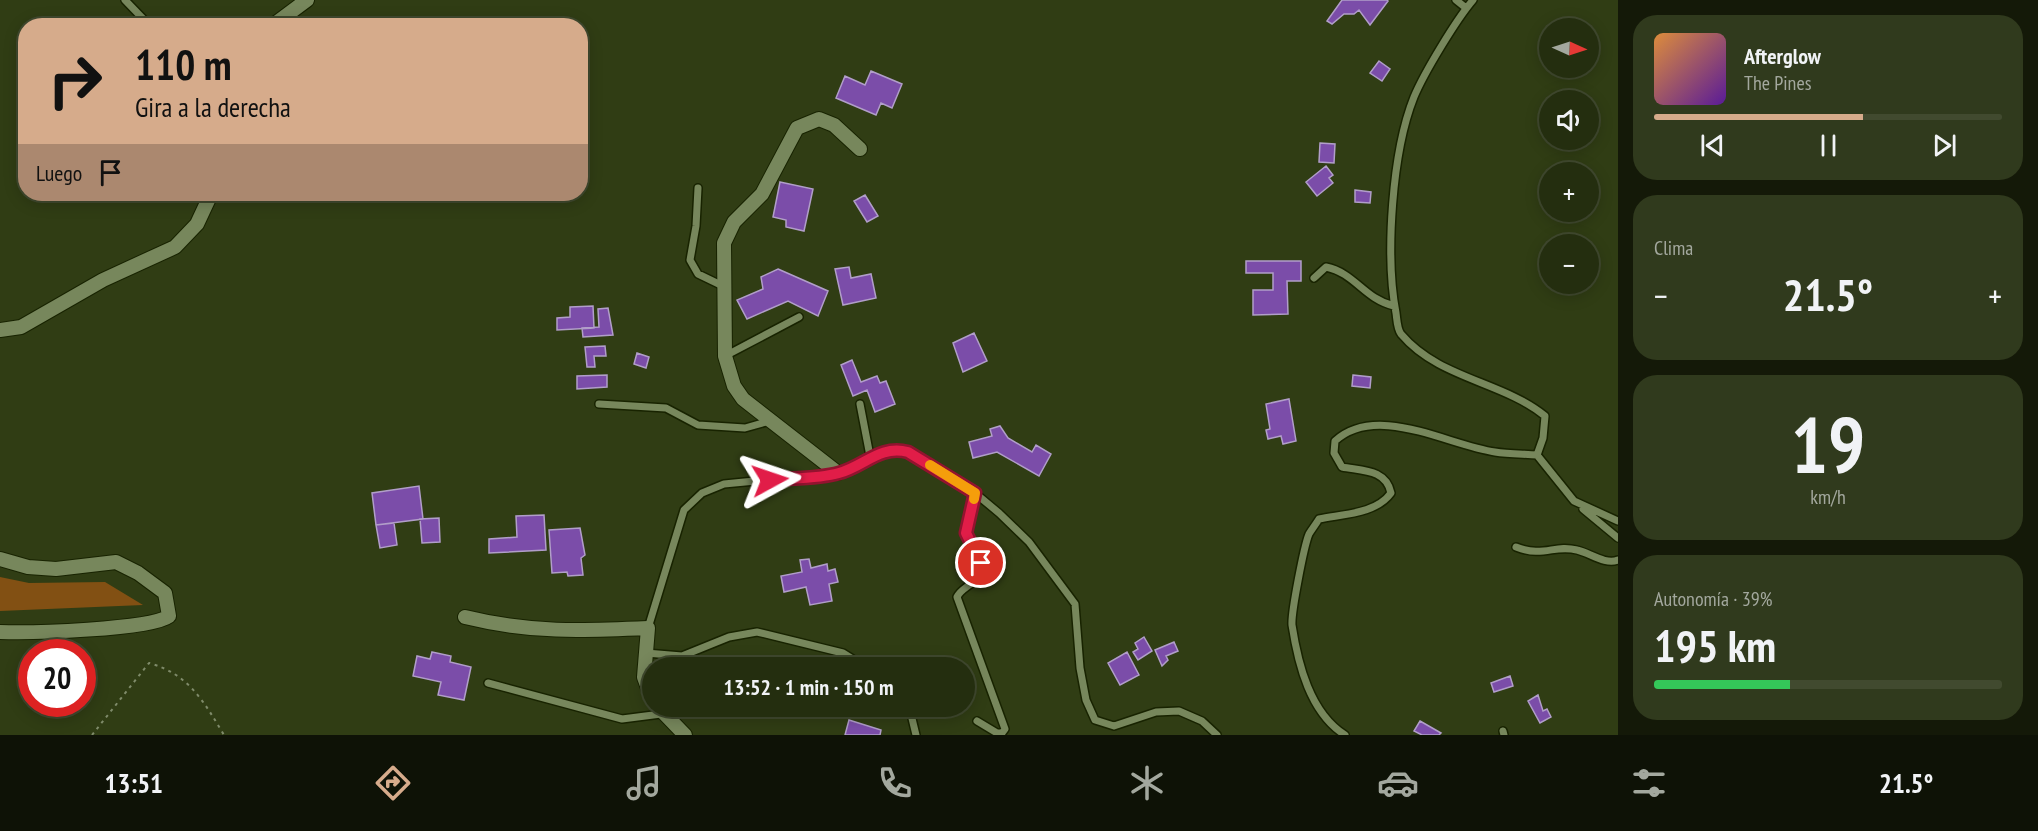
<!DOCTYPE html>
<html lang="es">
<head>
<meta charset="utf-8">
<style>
  body { margin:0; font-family:"PT Sans Narrow",sans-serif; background:#303a1d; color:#f1f3f6; height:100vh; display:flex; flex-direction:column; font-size:22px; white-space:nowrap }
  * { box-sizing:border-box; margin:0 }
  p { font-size:20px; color:#a3a89e }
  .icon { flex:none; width:33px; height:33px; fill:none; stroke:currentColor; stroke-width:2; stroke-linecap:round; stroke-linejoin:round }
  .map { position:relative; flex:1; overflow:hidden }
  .details { display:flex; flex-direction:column; gap:15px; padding:15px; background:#141908; width:420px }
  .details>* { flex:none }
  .guide { position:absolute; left:18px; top:18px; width:570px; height:183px; border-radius:24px; box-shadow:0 3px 15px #0003,0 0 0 2px #414a2f; background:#d6ab8b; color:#111; overflow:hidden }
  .needle { width:39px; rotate:93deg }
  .tools { position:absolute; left:1539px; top:18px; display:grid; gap:12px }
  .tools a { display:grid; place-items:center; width:60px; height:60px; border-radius:50%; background:#242e0f; box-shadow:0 3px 15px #0003,0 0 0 2px #414a2f; font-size:30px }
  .speed { position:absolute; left:18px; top:639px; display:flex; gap:12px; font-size:30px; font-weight:700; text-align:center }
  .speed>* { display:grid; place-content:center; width:78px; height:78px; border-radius:50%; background:#242e0f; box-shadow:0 3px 15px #0003,0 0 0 2px #414a2f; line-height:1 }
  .speed .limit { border:9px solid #d22; background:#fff; color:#111 }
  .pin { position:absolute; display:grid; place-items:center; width:51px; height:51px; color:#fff; margin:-26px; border:3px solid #fff; border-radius:50%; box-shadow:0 2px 6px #0007 }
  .me { position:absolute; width:66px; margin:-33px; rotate:85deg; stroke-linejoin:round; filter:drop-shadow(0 0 4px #0008) }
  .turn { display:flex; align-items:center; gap:21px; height:126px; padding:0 18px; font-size:27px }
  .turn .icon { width:78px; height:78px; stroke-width:2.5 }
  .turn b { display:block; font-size:42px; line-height:51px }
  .then { display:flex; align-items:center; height:57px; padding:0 18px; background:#0003; gap:12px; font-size:22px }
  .big { font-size:45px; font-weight:800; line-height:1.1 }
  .details .tile { flex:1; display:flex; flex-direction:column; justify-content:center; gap:9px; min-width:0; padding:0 21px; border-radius:24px; background:#303a1d }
  .details .dial { align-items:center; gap:0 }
  .dial b { font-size:78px; line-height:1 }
  .song { display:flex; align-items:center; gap:18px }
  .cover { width:72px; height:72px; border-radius:9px; background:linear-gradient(135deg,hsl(30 70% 55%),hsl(270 70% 35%)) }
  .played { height:6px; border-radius:3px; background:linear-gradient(90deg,#d6ab8b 60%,#414a2f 60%) }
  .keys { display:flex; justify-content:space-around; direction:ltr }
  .heat { display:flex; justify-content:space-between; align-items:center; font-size:33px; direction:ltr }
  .charge { height:9px; border-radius:4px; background:linear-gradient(90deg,#34c759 39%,#414a2f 0) }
  .trip { position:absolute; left:642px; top:657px; width:333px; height:60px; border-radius:30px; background:#242e0f; box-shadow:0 3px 15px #0003,0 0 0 2px #414a2f; font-weight:800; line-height:60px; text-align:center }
  .menu { display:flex; height:96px; justify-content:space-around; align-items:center; background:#0e1206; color:#a3a89e }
  .menu .icon { width:42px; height:42px }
  .menu .on { color:#d6ab8b }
  .menu b { font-size:27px; color:#f1f3f6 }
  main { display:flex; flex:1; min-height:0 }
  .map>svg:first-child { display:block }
</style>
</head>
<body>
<main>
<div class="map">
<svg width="1618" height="735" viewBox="0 0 1618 735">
  <rect width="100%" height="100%" fill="#303d14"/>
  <path fill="#825013" d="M 0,577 L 29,583 L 105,582 L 143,605 L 0,611 Z"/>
  <path fill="#7b4da9" stroke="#b19ec9" stroke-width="1.5" d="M 1342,0 L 1387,0 L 1388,1 L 1370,25 L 1359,10 L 1354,14 L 1344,14 L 1332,24 L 1327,21 Z
    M 1379,61 L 1390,69 L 1382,81 L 1370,73 Z
    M 871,71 L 902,84 L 892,108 L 881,103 L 876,115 L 836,98 L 845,76 L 865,85 Z
    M 1320,143 L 1335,144 L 1334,163 L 1319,162 Z
    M 1326,166 L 1333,175 L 1329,178 L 1333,183 L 1317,196 L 1306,182 Z
    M 780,182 L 813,189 L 804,231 L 786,227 L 786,220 L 773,217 Z
    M 1355,190 L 1371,192 L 1370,203 L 1355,202 Z
    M 865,195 L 878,216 L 867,222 L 854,201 Z
    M 1246,261 L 1301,261 L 1301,281 L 1287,281 L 1288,314 L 1253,315 L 1253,290 L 1273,290 L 1273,273 L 1246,273 Z
    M 849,267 L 851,278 L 871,274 L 876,298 L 843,305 L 835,269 Z
    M 778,269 L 828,291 L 818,316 L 788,301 L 747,319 L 737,300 L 763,289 L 761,277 Z
    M 593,306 L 594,328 L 557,330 L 557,318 L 570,317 L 570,307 Z
    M 608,308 L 613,335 L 583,337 L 582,328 L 599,327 L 598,309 Z
    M 974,333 L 987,361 L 963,372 L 953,343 Z
    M 605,346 L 606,356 L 594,356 L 595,367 L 587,367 L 585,347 Z
    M 637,353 L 649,357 L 646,368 L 634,364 Z
    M 852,360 L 861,382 L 877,376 L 880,383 L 886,381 L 895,404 L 875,412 L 867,390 L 853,396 L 841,365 Z
    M 607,375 L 607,387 L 577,389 L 577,376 Z
    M 1353,375 L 1371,377 L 1370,388 L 1352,386 Z
    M 1289,399 L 1296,441 L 1283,444 L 1281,436 L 1268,439 L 1266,430 L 1270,429 L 1266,404 Z
    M 1000,426 L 1008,438 L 1032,452 L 1036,445 L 1051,454 L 1039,476 L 997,452 L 973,458 L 969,442 L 992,436 L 990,429 Z
    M 419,486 L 423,519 L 376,525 L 372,493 Z
    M 544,515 L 546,550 L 489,553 L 489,539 L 517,537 L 516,516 Z
    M 439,518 L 440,542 L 422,543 L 420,519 Z
    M 394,523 L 397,545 L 380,548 L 376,525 Z
    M 580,528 L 585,555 L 581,558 L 583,575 L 568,576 L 567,572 L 552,573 L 549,530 Z
    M 809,559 L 811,568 L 827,564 L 828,571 L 835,569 L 838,582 L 829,584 L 832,601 L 810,605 L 806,587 L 784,592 L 781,576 L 802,572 L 800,560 Z
    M 1144,637 L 1152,651 L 1138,660 L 1133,652 L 1138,649 L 1135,643 Z
    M 1174,642 L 1178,651 L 1166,656 L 1168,660 L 1162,666 L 1155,650 Z
    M 432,652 L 451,656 L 450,662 L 471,667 L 464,700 L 438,695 L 441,682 L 413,676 L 417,656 L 430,659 Z
    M 1127,652 L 1139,675 L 1120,685 L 1108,663 Z
    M 1510,676 L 1513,686 L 1494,692 L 1491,683 Z
    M 1538,695 L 1543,711 L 1547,709 L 1551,717 L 1540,723 L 1528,701 Z
    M 849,720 L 881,730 L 880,735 L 845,735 Z
    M 1420,721 L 1441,733 L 1439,735 L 1422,735 L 1414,731 Z"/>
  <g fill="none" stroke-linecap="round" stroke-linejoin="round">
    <defs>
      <path id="lane" d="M 125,0 L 150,26
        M 1456,0 L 1466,8
        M 698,188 L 696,226 L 690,260 L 698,274 L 725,287
        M 1314,278 L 1326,267 C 1355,273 1364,299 1394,306
        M 725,356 L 799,317
        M 599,404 L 666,408 L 698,425 L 745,428 L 770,421
        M 860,404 L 870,456
        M 1537,455 L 1574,501 L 1618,521
        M 975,493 L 966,533 C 971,549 990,567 974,581 C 968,587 960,590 957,597 L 1005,729 L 1002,733 L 997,733 L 977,721
        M 1583,509 L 1618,538
        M 1516,547 C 1544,558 1554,544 1577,550 C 1590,553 1605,565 1618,560
        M 648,628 L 684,510 L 702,493 L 724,484 L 838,473 L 883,451 L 896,449 L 908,452 L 975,493 L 999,513 L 1029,542 L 1075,604 L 1080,668 L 1086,700 L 1095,720 L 1114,726 L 1156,712 L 1179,711 L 1202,721 L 1217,735
        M 646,653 L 682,656 L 729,637 L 757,632 L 843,653 L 867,668
        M 488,683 L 622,719 L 661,714
        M 909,706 L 916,735
        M 1503,731 L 1504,735
        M 1345,735 C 1310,713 1298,664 1292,625 C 1291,613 1304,546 1309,534 C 1312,529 1316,524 1319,519 C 1343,514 1376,514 1391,493 C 1386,469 1362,471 1342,467 L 1334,453 L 1335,441 C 1377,403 1447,445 1495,452 C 1508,454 1523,454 1537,455 L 1543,438 L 1545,416 C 1502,381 1439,379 1401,334 C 1397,329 1397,320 1396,313 C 1385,255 1392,152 1414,97 C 1424,73 1456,20 1473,0"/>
      <path id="street" d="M 272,26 L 307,0
        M 0,330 L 21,327 L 103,280 L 175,247 L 197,224 L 211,194
        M 838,473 L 743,399 L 734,386 L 725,356 L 724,243 L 734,222 L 762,194 L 797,128 L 819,119 L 834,125 L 860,149
        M 0,559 L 28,567 L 56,569 L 116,562 L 138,573 L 165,593 L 169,616 C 150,630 28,633 0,632
        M 465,617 C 530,633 582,631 648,628 L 644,677 L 652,699
        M 657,706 L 685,735"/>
    </defs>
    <use href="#lane" stroke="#182300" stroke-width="10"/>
    <use href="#street" stroke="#182300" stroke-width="16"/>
    <path stroke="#7f8b6a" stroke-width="2" stroke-dasharray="3 4.5" stroke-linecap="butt" d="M 92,735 L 149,663 C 189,674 204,702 224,735"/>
    <use href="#lane" stroke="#77875c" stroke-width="7"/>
    <use href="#street" stroke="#77875c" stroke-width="14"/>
  </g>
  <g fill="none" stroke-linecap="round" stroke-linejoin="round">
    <defs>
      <path id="route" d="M 770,480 C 792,478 818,479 839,473 C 865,466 879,445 908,452 L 975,493 L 966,533 L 981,563"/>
    </defs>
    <use href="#route" stroke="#92132f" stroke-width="15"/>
    <use href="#route" stroke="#e11d48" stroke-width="10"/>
    <path stroke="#f59e0b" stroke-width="10" d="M 930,465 L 975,493 L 974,499"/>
  </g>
</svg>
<div class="tools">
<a><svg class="needle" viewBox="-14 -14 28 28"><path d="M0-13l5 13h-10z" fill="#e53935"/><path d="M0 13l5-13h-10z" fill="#a3a89e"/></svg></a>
<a><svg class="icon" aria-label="sound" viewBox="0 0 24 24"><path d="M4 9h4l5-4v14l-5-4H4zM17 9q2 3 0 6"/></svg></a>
<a>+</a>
<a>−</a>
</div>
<div class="speed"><div class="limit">20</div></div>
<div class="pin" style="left:981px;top:563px;background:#d93025"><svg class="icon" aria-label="arrive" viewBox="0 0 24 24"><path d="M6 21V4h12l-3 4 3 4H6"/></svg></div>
<svg class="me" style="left:770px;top:480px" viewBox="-20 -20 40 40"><path d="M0-17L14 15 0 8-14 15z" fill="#e11d48" stroke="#fff" stroke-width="4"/></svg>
<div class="trip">13:52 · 1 min · 150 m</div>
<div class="guide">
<div class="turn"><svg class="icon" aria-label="right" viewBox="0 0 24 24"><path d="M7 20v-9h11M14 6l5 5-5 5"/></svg><div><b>110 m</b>Gira a la derecha</div></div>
<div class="then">Luego<svg class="icon" aria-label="arrive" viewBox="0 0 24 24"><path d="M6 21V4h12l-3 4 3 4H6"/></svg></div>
</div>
</div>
<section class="details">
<div class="tile">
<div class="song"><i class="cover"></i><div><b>Afterglow</b><p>The Pines</p></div></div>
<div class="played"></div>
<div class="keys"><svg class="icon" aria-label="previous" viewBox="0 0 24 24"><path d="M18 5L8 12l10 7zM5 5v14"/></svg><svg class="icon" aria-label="pause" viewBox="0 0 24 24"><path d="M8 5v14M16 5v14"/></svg><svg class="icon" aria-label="next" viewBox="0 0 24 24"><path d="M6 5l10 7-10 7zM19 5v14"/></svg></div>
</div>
<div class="tile"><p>Clima</p>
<div class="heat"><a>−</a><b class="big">21.5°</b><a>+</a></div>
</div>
<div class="tile dial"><b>19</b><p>km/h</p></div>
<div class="tile"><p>Autonomía · 39%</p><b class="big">195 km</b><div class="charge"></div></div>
</section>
</main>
<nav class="menu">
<b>13:51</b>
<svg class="icon on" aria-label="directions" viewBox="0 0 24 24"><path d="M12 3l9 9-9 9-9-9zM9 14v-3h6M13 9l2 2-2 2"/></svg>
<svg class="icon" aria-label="music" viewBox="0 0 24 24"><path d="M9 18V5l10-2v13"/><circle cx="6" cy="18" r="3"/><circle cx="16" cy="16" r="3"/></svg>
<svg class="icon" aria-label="phone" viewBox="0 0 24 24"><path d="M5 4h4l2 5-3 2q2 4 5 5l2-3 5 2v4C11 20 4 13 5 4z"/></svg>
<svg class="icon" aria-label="climate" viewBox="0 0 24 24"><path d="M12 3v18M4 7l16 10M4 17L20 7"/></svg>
<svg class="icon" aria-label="car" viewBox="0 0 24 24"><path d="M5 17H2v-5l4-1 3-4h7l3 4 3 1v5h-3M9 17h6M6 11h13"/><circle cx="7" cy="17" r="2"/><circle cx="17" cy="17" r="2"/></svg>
<svg class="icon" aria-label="filters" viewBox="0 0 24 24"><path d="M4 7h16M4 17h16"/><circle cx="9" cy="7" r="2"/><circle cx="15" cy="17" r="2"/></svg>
<b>21.5°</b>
</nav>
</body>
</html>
